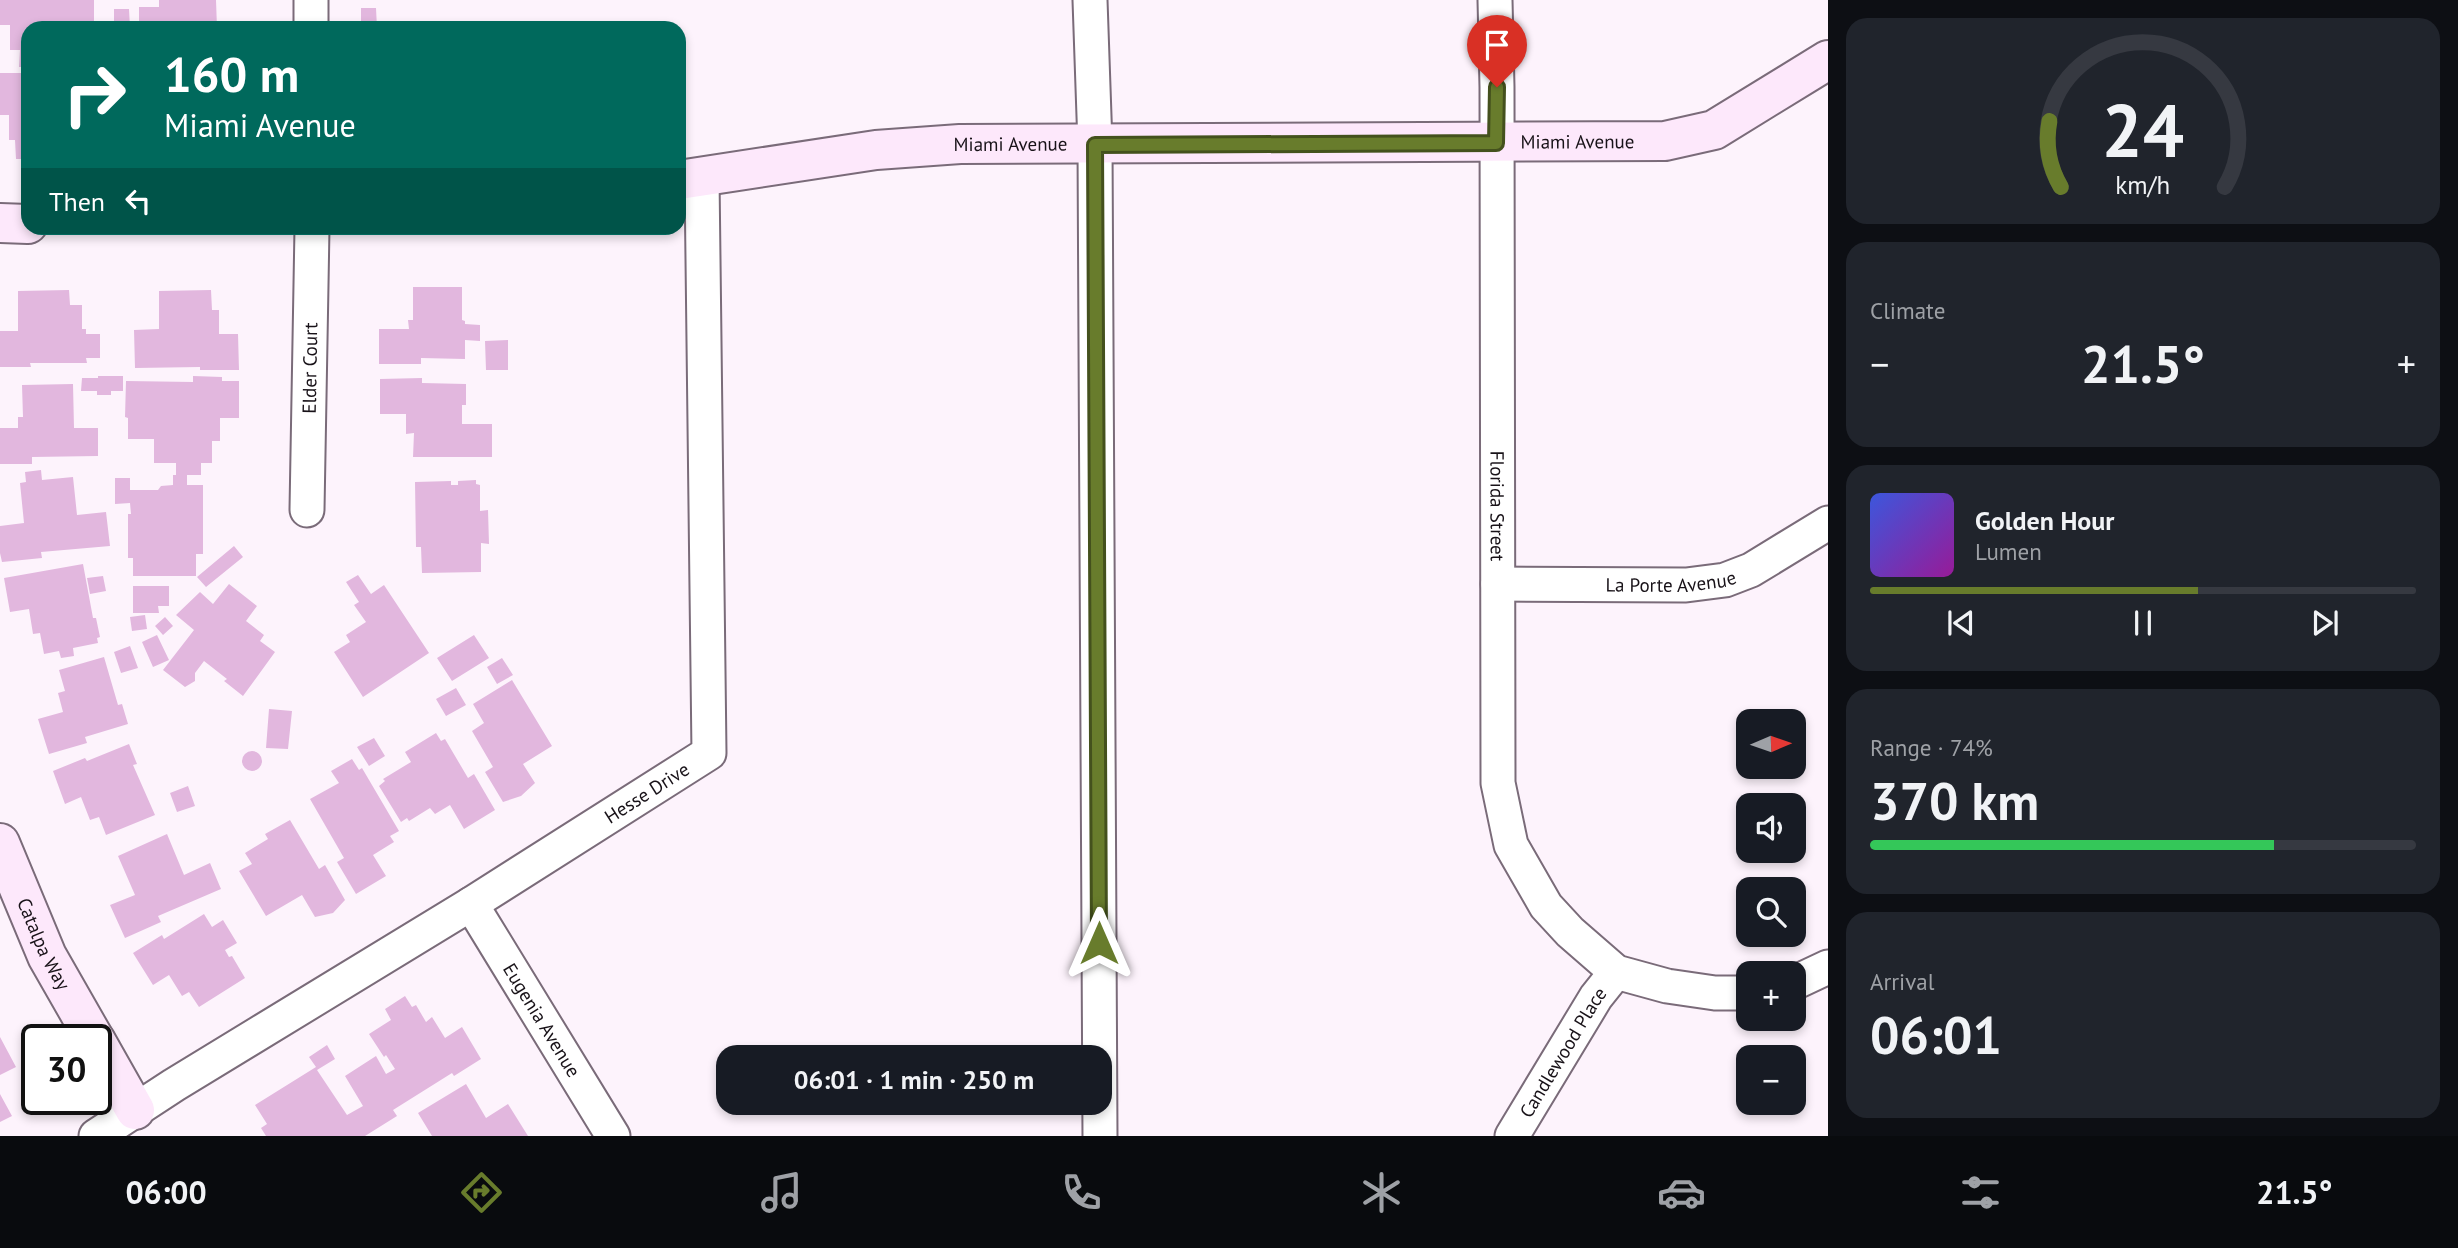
<!DOCTYPE html>
<html lang="en">
<head>
<meta charset="utf-8">
<style>
  body { margin:0; font-family:"PT Sans",sans-serif; background:#20242c; color:#f1f3f6; height:100vh; display:flex; flex-direction:column; font-size:26px; white-space:nowrap }
  * { box-sizing:border-box; margin:0 }
  p { font-size:23px; color:#9ea1a6 }
  .icon { flex:none; width:38px; height:38px; fill:none; stroke:currentColor; stroke-width:2; stroke-linecap:round; stroke-linejoin:round }
  .map { position:relative; flex:1; overflow:hidden }
  .panel { display:flex; flex-direction:column; gap:18px; padding:18px; background:#0d0f14; width:630px }
  .panel>* { flex:none }
  .guide { position:absolute; left:21px; top:21px; width:665px; height:214px; border-radius:21px; box-shadow:0 4px 10px #0003; background:#00695c; color:#fff; overflow:hidden }
  .needle { width:46px; rotate:88deg }
  .controls { position:absolute; left:1736px; top:709px; display:grid; gap:14px }
  .controls a { display:grid; place-items:center; width:70px; height:70px; border-radius:14px; background:#171b24; box-shadow:0 4px 10px #0003; font-size:35px }
  .speed { position:absolute; left:21px; top:1024px; display:flex; gap:14px; font-size:35px; font-weight:700; text-align:center }
  .speed>* { display:grid; place-content:center; width:91px; height:91px; border-radius:50%; background:#171b24; box-shadow:0 4px 10px #0003; line-height:1 }
  .speed .limit { border:4px solid #111; border-radius:10px; background:#fff; color:#111 }
  .pin { position:absolute; display:grid; place-items:center; width:60px; height:60px; color:#fff; margin:-72px -30px; border-radius:50% 50% 50% 0; rotate:-45deg; box-shadow:0 0 7px #0007 }
  .pin .icon { rotate:45deg }
  .me { position:absolute; width:77px; margin:-38px; rotate:0deg; stroke-linejoin:round; filter:drop-shadow(0 0 5px #0008) }
  .turn { display:flex; align-items:center; gap:24px; height:147px; padding:0 28px; font-size:32px }
  .turn .icon { width:91px; height:91px; stroke-width:2.5 }
  .turn b { display:block; font-size:49px; line-height:60px }
  .then { display:flex; align-items:center; height:66px; padding:0 28px; background:#0003; gap:14px; font-size:26px }
  .big { font-size:52px; font-weight:700; line-height:1.1 }
  .panel .tile { flex:1; display:flex; flex-direction:column; justify-content:center; gap:10px; min-width:0; padding:0 24px; border-radius:21px; background:#20242c }
  .panel .dial { align-items:center; gap:0 }
  .dial svg { height:182px; overflow:visible; fill:none; stroke:#363941; stroke-width:7; stroke-linecap:round; text-anchor:middle }
  .dial text { fill:#f1f3f6; stroke:none }
  .song { display:flex; align-items:center; gap:21px }
  .cover { width:84px; height:84px; border-radius:10px; background:linear-gradient(135deg,hsl(230 70% 55%),hsl(300 70% 35%)) }
  .played { height:7px; border-radius:4px; background:linear-gradient(90deg,#687c2c 60%,#363941 60%) }
  .keys { display:flex; justify-content:space-around; direction:ltr }
  .heat { display:flex; justify-content:space-between; align-items:center; font-size:38px; direction:ltr }
  .charge { height:10px; border-radius:5px; background:linear-gradient(90deg,#34c759 74%,#363941 0) }
  .trip { position:absolute; left:716px; top:1045px; width:396px; height:70px; border-radius:21px; background:#171b24; box-shadow:0 4px 10px #0003; font-weight:700; line-height:70px; text-align:center }
  .menu { display:flex; height:112px; justify-content:space-around; align-items:center; background:#090b0e; color:#9ea1a6 }
  .menu .icon { width:49px; height:49px }
  .menu .active { color:#687c2c }
  .menu b { font-size:32px; color:#f1f3f6 }
  main { display:flex; flex:1; min-height:0 }
  .map>svg:first-child { display:block }
</style>
</head>
<body>
<main>
<div class="map">
<svg width="1828" height="1136" viewBox="0 0 1828 1136">
  <rect width="100%" height="100%" fill="#fdf3fc"/>
  <path fill="#e2b7de" d="M 0,0 L 94,0 L 94,28 L 28,28 L 28,67 L 19,67 L 20,50 L 10,50 L 10,25 L 0,25 Z
    M 159,0 L 216,0 L 217,28 L 139,28 L 139,7 L 159,7 Z
    M 361,8 L 376,8 L 377,28 L 361,28 Z
    M 114,9 L 129,9 L 130,28 L 114,28 Z
    M 0,73 L 28,73 L 28,159 L 16,159 L 15,140 L 9,140 L 9,115 L 0,115 Z
    M 413,287 L 462,287 L 462,320 L 465,321 L 465,324 L 480,325 L 480,341 L 465,340 L 465,359 L 421,358 L 421,364 L 379,364 L 379,329 L 409,329 L 408,320 L 413,320 Z
    M 69,290 L 70,305 L 82,305 L 82,329 L 86,329 L 86,334 L 100,334 L 100,358 L 86,358 L 87,363 L 30,363 L 31,367 L 0,367 L 0,331 L 18,331 L 18,291 Z
    M 211,290 L 212,310 L 219,310 L 219,334 L 238,334 L 239,370 L 200,370 L 200,367 L 135,368 L 134,330 L 159,329 L 159,291 Z
    M 508,340 L 508,370 L 486,370 L 485,341 Z
    M 98,376 L 123,376 L 123,391 L 111,391 L 111,395 L 97,395 L 97,391 L 81,391 L 82,378 L 98,378 Z
    M 193,376 L 222,377 L 222,381 L 239,381 L 239,418 L 220,418 L 220,441 L 212,441 L 212,463 L 201,463 L 201,475 L 187,475 L 187,485 L 203,485 L 203,554 L 196,554 L 196,576 L 133,576 L 133,558 L 128,558 L 128,514 L 131,514 L 130,503 L 115,504 L 115,478 L 130,478 L 130,490 L 158,490 L 161,486 L 173,485 L 173,475 L 176,475 L 176,463 L 154,463 L 154,439 L 128,439 L 128,418 L 125,417 L 126,381 L 193,382 Z
    M 422,378 L 422,383 L 466,384 L 466,405 L 462,405 L 462,424 L 492,424 L 492,457 L 413,457 L 414,433 L 406,434 L 406,414 L 380,414 L 380,379 Z
    M 73,384 L 74,428 L 98,428 L 98,456 L 32,457 L 32,464 L 0,464 L 0,428 L 18,428 L 18,417 L 23,417 L 22,385 Z
    M 41,470 L 42,480 L 73,477 L 77,515 L 106,512 L 110,546 L 41,552 L 42,558 L 2,562 L 0,553 L 0,526 L 24,523 L 20,483 L 26,482 L 25,472 Z
    M 476,480 L 476,484 L 480,485 L 480,511 L 488,510 L 489,544 L 481,543 L 481,572 L 422,573 L 421,547 L 416,547 L 415,482 L 451,481 L 451,485 L 458,485 L 458,481 Z
    M 234,546 L 243,557 L 206,587 L 197,577 Z
    M 83,564 L 93,618 L 96,618 L 100,637 L 97,638 L 98,643 L 73,648 L 74,656 L 61,658 L 59,651 L 44,654 L 40,633 L 33,634 L 29,609 L 10,612 L 4,578 Z
    M 358,575 L 371,594 L 384,585 L 429,653 L 363,697 L 334,652 L 350,642 L 346,635 L 366,622 L 354,605 L 359,602 L 346,582 Z
    M 103,576 L 106,591 L 90,594 L 87,578 Z
    M 229,584 L 257,606 L 246,621 L 264,635 L 260,641 L 275,652 L 243,696 L 224,681 L 227,679 L 204,661 L 195,673 L 195,681 L 185,687 L 163,670 L 194,630 L 176,615 L 200,592 L 213,604 Z
    M 133,586 L 169,586 L 169,606 L 158,606 L 159,613 L 133,613 Z
    M 145,615 L 147,629 L 132,631 L 130,617 Z
    M 165,617 L 173,626 L 163,635 L 155,626 Z
    M 157,635 L 169,660 L 153,667 L 142,642 Z
    M 474,635 L 489,658 L 452,681 L 437,658 Z
    M 130,646 L 138,668 L 121,673 L 114,652 Z
    M 104,657 L 118,705 L 122,704 L 128,724 L 85,737 L 87,743 L 49,754 L 38,719 L 63,712 L 58,693 L 65,691 L 59,670 Z
    M 502,658 L 513,675 L 497,684 L 487,667 Z
    M 512,680 L 552,746 L 523,764 L 535,783 L 521,796 L 503,802 L 485,772 L 493,767 L 472,731 L 484,723 L 473,704 Z
    M 456,688 L 466,705 L 446,716 L 436,699 Z
    M 269,709 L 292,711 L 288,749 L 266,748 Z
    M 436,733 L 441,741 L 445,739 L 468,778 L 474,774 L 495,810 L 464,829 L 450,805 L 435,814 L 430,808 L 409,821 L 407,818 L 401,822 L 379,786 L 385,781 L 383,779 L 411,762 L 405,752 Z
    M 374,738 L 385,756 L 369,766 L 357,747 Z
    M 129,744 L 137,764 L 133,765 L 155,815 L 106,835 L 99,817 L 90,820 L 81,797 L 65,804 L 53,771 L 85,758 L 87,761 Z
    M242 761a10 10 0 1 1 20 0a10 10 0 1 1-20 0Z
    M 352,759 L 359,770 L 362,768 L 399,831 L 390,836 L 394,842 L 373,855 L 386,876 L 356,894 L 337,862 L 344,858 L 310,799 L 339,783 L 331,771 Z
    M 188,786 L 195,806 L 177,812 L 170,793 Z
    M 290,820 L 319,869 L 325,865 L 345,900 L 333,913 L 315,917 L 302,895 L 266,916 L 239,871 L 252,864 L 245,853 L 268,839 L 265,834 Z
    M 167,834 L 184,875 L 210,863 L 221,889 L 158,916 L 161,922 L 125,938 L 110,905 L 135,895 L 118,856 Z
    M 204,914 L 212,927 L 223,920 L 237,943 L 225,950 L 229,957 L 232,956 L 245,978 L 199,1007 L 189,992 L 182,996 L 169,975 L 153,985 L 133,953 L 162,935 L 164,939 Z
    M 405,996 L 412,1007 L 416,1005 L 426,1022 L 432,1017 L 445,1038 L 462,1027 L 481,1059 L 454,1076 L 452,1073 L 393,1110 L 397,1116 L 365,1136 L 266,1136 L 261,1128 L 267,1124 L 255,1105 L 316,1067 L 309,1057 L 327,1045 L 335,1059 L 317,1070 L 347,1115 L 363,1106 L 345,1076 L 376,1056 L 386,1074 L 395,1069 L 386,1055 L 384,1057 L 369,1034 L 391,1020 L 385,1009 Z
    M 0,1037 L 16,1067 L 0,1075 Z
    M 466,1084 L 486,1118 L 508,1104 L 528,1136 L 432,1136 L 418,1113 Z
    M 0,1094 L 12,1116 L 0,1122 Z"/>
  <g fill="none" stroke-linecap="round" stroke-linejoin="round">
    <defs>
      <g id="street">
        <path d="M 311,0 L 311,28"/>
        <path d="M 1090,0 L 1095,145 L 1100,1136"/>
        <path id="s1" d="M 1495,0 L 1497,87 L 1498,783 L 1511,845 L 1546,906 L 1570,932 L 1616,972 L 1667,986 L 1715,993 L 1748,993"/>
        <path id="s2" d="M 307,510 L 312,228"/>
        <path id="s3" d="M 1498,584 L 1686,585 L 1725,580 L 1751,570 L 1828,523"/>
        <path id="s4" d="M 471,904 L 613,1136"/>
        <path d="M 1794,983 L 1828,967"/>
        <path id="s5" d="M 96,1136 L 174,1085 L 471,904 L 709,753 L 702,177"/>
        <path id="s6" d="M 1512,1136 L 1596,997 L 1616,972"/>
      </g>
      <g id="secondary">
        <path id="s7" d="M 679,180 L 876,150 L 960,144 L 1665,141 L 1714,130 L 1828,60"/>
        <path d="M 0,223 L 28,224"/>
        <path id="s8" d="M 0,843 L 47,956 L 95,1040"/>
        <path d="M 96,1041 L 135,1110"/>
      </g>
    </defs>
    <use href="#street" stroke="#7a6b79" stroke-width="37"/>
    <use href="#secondary" stroke="#7a6b79" stroke-width="42"/>
    <use href="#street" stroke="#fff" stroke-width="33"/>
    <use href="#secondary" stroke="#fde8fb" stroke-width="38"/>
  </g>
  <g fill="none" stroke-linecap="round" stroke-linejoin="round">
    <defs>
      <path id="route" d="M 1099,943 L 1095,145 L 1496,143 L 1497,87"/>
    </defs>
    <use href="#route" stroke="#44511d" stroke-width="18"/>
    <use href="#route" stroke="#687c2c" stroke-width="12"/>
  </g>
  <g text-anchor="middle" stroke-width="7" stroke-linejoin="round" paint-order="stroke">
    <g font-size="19" fill="#181218" stroke="#fff">
      <text dy="7" stroke="none"><textPath href="#s7" startOffset="901">Miami Avenue</textPath></text>
      <text dy="7" stroke="none"><textPath href="#s7" startOffset="334">Miami Avenue</textPath></text>
      <text dy="7" stroke="none"><textPath href="#s2" startOffset="142">Elder Court</textPath></text>
      <text dy="7" stroke="none"><textPath href="#s1" startOffset="506">Florida Street</textPath></text>
      <text dy="7" stroke="none"><textPath href="#s3" startOffset="173">La Porte Avenue</textPath></text>
      <text dy="7" stroke="none"><textPath href="#s5" startOffset="649">Hesse Drive</textPath></text>
      <text dy="7" stroke="none"><textPath href="#s8" startOffset="110">Catalpa Way</textPath></text>
      <text dy="7" stroke="none"><textPath href="#s4" startOffset="136">Eugenia Avenue</textPath></text>
      <text dy="7" stroke="none"><textPath href="#s6" startOffset="98">Candlewood Place</textPath></text>
    </g>
  </g>
</svg>
<div class="controls">
<a><svg class="needle" viewBox="-14 -14 28 28"><path d="M0-13l5 13h-10z" fill="#e53935"/><path d="M0 13l5-13h-10z" fill="#9ea1a6"/></svg></a>
<a><svg class="icon" aria-label="sound" viewBox="0 0 24 24"><path d="M4 9h4l5-4v14l-5-4H4zM17 9q2 3 0 6"/></svg></a>
<a><svg class="icon" aria-label="search" viewBox="0 0 24 24"><circle cx="10" cy="10" r="6"/><path d="M15 15l6 6"/></svg></a>
<a>+</a>
<a>−</a>
</div>
<div class="speed"><div class="limit">30</div></div>
<div class="pin" style="left:1497px;top:87px;background:#d93025"><svg class="icon" aria-label="arrive" viewBox="0 0 24 24"><path d="M6 21V4h12l-3 4 3 4H6"/></svg></div>
<svg class="me" style="left:1099px;top:943px" viewBox="-20 -20 40 40"><path d="M0-17L14 15 0 8-14 15z" fill="#687c2c" stroke="#fff" stroke-width="4"/></svg>
<div class="trip">06:01 · 1 min · 250 m</div>
<div class="guide">
<div class="turn"><svg class="icon" aria-label="right" viewBox="0 0 24 24"><path d="M7 20v-9h11M14 6l5 5-5 5"/></svg><div><b>160 m</b>Miami Avenue</div></div>
<div class="then">Then<svg class="icon" aria-label="left" viewBox="0 0 24 24"><path d="M17 20v-9H6M10 6l-5 5 5 5"/></svg></div>
</div>
</div>
<section class="panel">
<div class="tile dial"><svg viewBox="0 0 100 80">
<path d="M14 69A42 42 0 1 1 86 69"/>
<path d="M14 69A42 42 0 0 1 9 40" stroke="#687c2c"/>
<text x="50" y="56" font-size="32" font-weight="700">24</text>
<text x="50" y="72" font-size="11">km/h</text>
</svg></div>
<div class="tile"><p>Climate</p>
<div class="heat"><a>−</a><b class="big">21.5°</b><a>+</a></div>
</div>
<div class="tile">
<div class="song"><i class="cover"></i><div><b>Golden Hour</b><p>Lumen</p></div></div>
<div class="played"></div>
<div class="keys"><svg class="icon" aria-label="previous" viewBox="0 0 24 24"><path d="M18 5L8 12l10 7zM5 5v14"/></svg><svg class="icon" aria-label="pause" viewBox="0 0 24 24"><path d="M8 5v14M16 5v14"/></svg><svg class="icon" aria-label="next" viewBox="0 0 24 24"><path d="M6 5l10 7-10 7zM19 5v14"/></svg></div>
</div>
<div class="tile"><p>Range · 74%</p><b class="big">370 km</b><div class="charge"></div></div>
<div class="tile"><p>Arrival</p><b class="big">06:01</b></div>
</section>
</main>
<nav class="menu">
<b>06:00</b>
<svg class="icon active" aria-label="directions" viewBox="0 0 24 24"><path d="M12 3l9 9-9 9-9-9zM9 14v-3h6M13 9l2 2-2 2"/></svg>
<svg class="icon" aria-label="music" viewBox="0 0 24 24"><path d="M9 18V5l10-2v13"/><circle cx="6" cy="18" r="3"/><circle cx="16" cy="16" r="3"/></svg>
<svg class="icon" aria-label="phone" viewBox="0 0 24 24"><path d="M5 4h4l2 5-3 2q2 4 5 5l2-3 5 2v4C11 20 4 13 5 4z"/></svg>
<svg class="icon" aria-label="climate" viewBox="0 0 24 24"><path d="M12 3v18M4 7l16 10M4 17L20 7"/></svg>
<svg class="icon" aria-label="car" viewBox="0 0 24 24"><path d="M5 17H2v-5l4-1 3-4h7l3 4 3 1v5h-3M9 17h6M6 11h13"/><circle cx="7" cy="17" r="2"/><circle cx="17" cy="17" r="2"/></svg>
<svg class="icon" aria-label="filters" viewBox="0 0 24 24"><path d="M4 7h16M4 17h16"/><circle cx="9" cy="7" r="2"/><circle cx="15" cy="17" r="2"/></svg>
<b>21.5°</b>
</nav>
</body>
</html>
